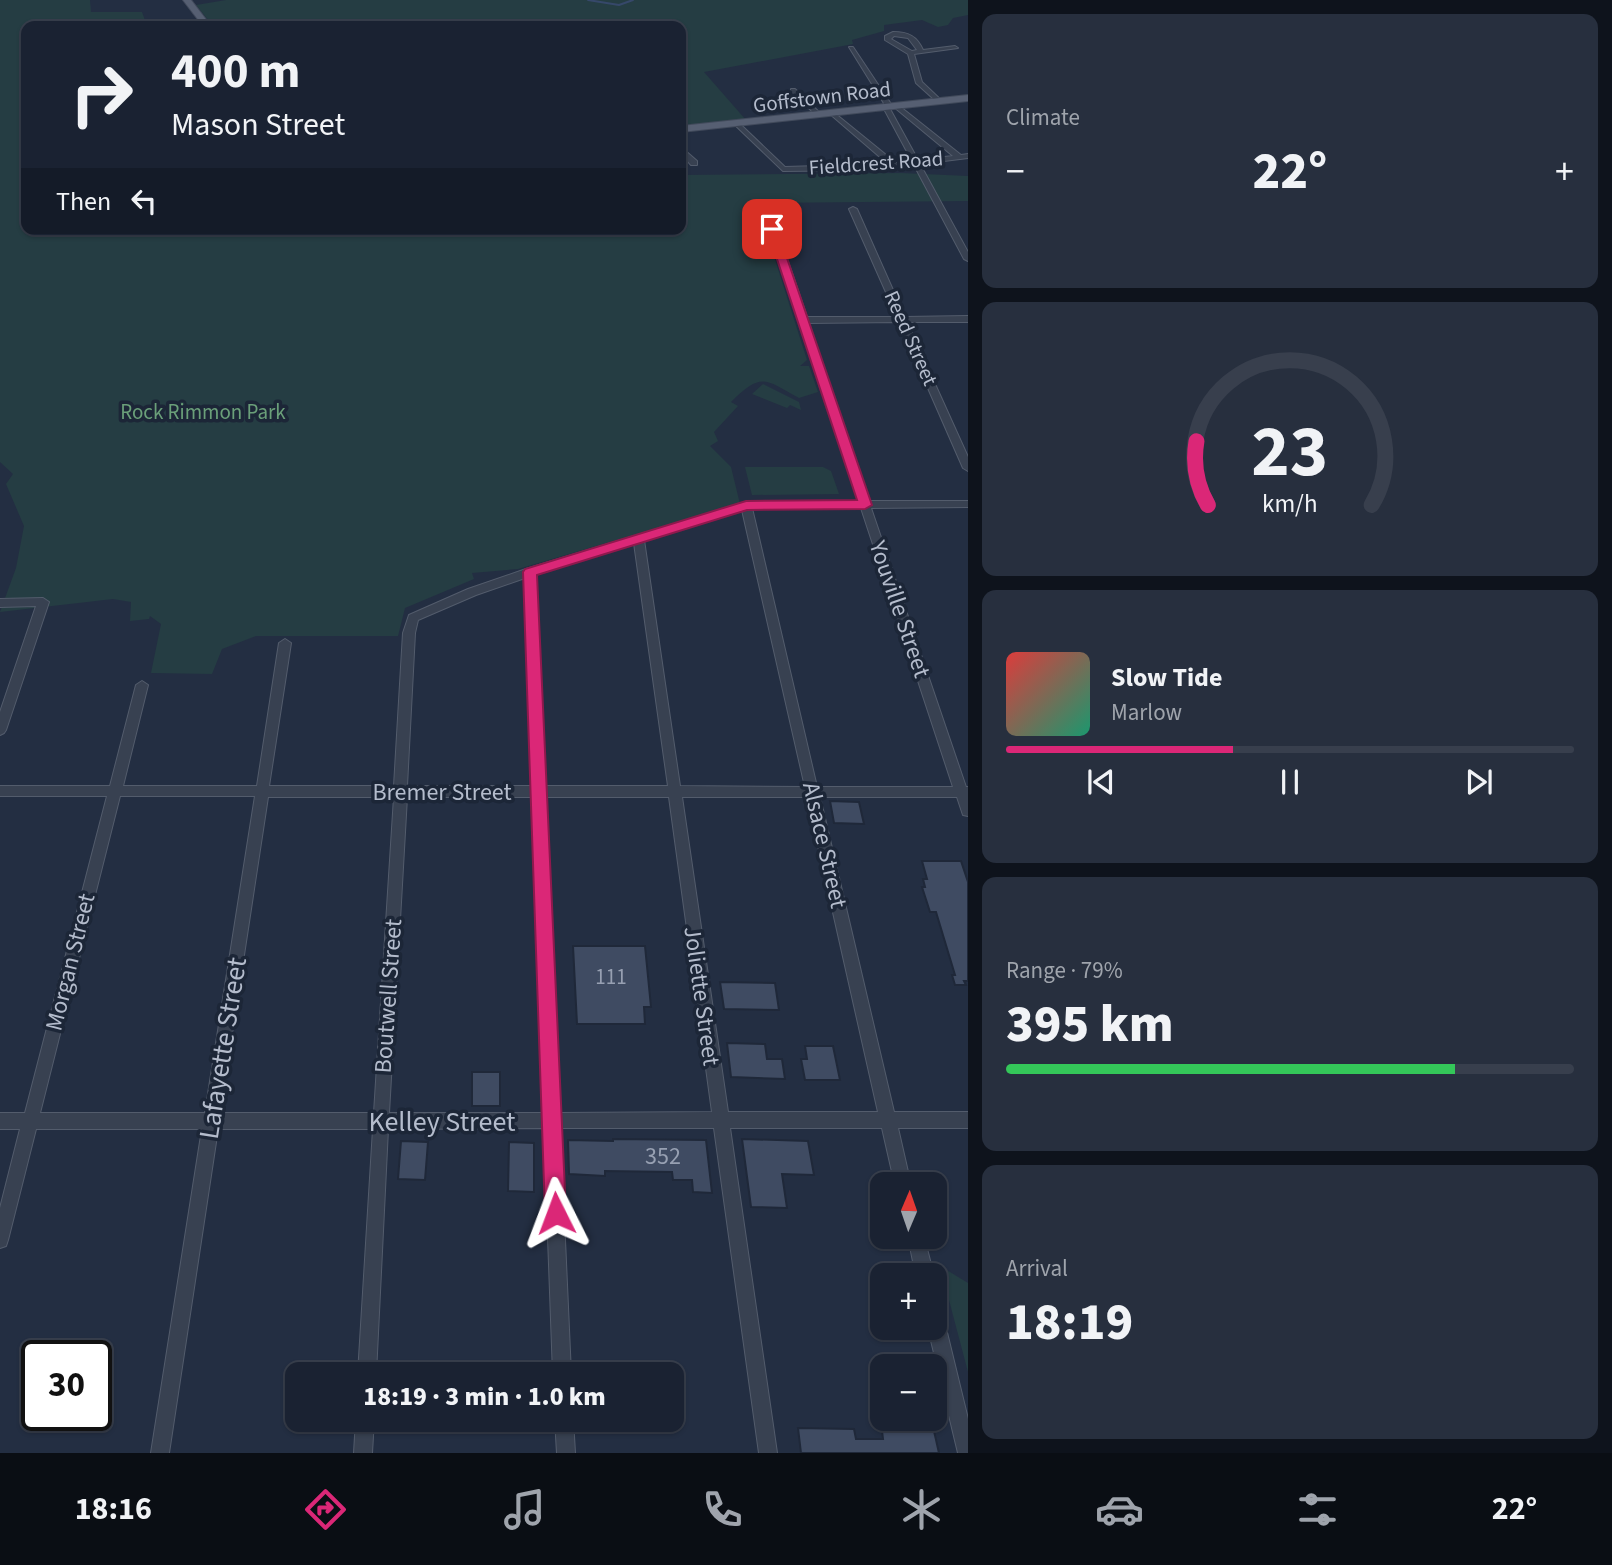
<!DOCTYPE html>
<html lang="en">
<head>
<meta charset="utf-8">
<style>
  body { margin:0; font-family:"Source Sans 3",sans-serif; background:#272f3e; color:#f1f3f6; height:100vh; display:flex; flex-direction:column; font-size:26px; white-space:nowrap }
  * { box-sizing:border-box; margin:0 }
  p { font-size:23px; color:#9fa4ac }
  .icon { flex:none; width:38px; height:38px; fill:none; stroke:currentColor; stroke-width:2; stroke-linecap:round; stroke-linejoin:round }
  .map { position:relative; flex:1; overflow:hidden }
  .panel { display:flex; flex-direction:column; gap:14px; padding:14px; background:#0e131c; width:644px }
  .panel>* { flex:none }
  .guide { position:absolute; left:21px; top:21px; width:665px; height:214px; border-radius:14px; box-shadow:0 2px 5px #0004,0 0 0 2px #383f4d; background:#1a2232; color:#f1f3f6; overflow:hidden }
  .needle { width:46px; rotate:2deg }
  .controls { position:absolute; left:870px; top:1172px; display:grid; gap:14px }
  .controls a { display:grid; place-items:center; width:77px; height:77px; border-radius:14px; background:#1a2232; box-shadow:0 2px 5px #0004,0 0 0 2px #383f4d; font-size:35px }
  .speed { position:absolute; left:21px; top:1340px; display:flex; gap:14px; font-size:35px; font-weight:700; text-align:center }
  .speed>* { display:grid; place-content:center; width:91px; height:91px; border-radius:50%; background:#1a2232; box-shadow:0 2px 5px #0004,0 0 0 2px #383f4d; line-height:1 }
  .speed .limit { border:4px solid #111; border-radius:10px; background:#fff; color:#111 }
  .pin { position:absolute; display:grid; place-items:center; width:60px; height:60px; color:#fff; margin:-30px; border-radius:14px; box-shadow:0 4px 10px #0006 }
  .me { position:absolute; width:77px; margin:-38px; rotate:357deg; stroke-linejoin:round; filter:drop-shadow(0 0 5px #0008) }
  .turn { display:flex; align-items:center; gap:24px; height:147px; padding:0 35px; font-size:32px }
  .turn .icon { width:91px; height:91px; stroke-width:2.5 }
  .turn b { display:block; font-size:49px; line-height:60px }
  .then { display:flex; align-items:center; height:66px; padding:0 35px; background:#0003; gap:14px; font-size:26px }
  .big { font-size:52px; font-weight:800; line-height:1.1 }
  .panel .card { flex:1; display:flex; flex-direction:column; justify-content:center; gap:10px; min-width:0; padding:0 24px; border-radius:14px; background:#272f3e }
  .panel .dial { align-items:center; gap:0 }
  .dial svg { height:182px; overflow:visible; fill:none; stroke:#383f4d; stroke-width:7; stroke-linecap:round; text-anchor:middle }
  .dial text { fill:#f1f3f6; stroke:none }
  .song { display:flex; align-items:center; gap:21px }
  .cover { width:84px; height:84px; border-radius:10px; background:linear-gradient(135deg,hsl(0 70% 55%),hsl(160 70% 35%)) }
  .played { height:7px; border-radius:4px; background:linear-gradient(90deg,#db2777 40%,#383f4d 40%) }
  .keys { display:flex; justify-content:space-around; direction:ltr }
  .heat { display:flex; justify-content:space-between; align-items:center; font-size:38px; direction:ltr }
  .charge { height:10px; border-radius:5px; background:linear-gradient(90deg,#34c759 79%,#383f4d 0) }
  .trip { position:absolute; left:285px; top:1362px; width:399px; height:70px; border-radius:14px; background:#1a2232; box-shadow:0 2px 5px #0004,0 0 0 2px #383f4d; font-weight:800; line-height:70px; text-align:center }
  .menu { display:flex; height:112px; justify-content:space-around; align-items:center; background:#0a0e14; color:#9fa4ac }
  .menu .icon { width:49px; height:49px }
  .menu .selected { color:#db2777 }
  .menu b { font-size:32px; color:#f1f3f6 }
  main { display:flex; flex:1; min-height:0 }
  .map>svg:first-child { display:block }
</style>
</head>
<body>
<main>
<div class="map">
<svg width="968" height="1453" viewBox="0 0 968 1453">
  <rect width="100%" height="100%" fill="#232e42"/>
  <path fill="#253d43" d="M 0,0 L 90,0 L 91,12 L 142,12 L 147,26 L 26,26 L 26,229 L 681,229 L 681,175 L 901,173 L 968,176 L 968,201 L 757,203 L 807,360 L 800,366 L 809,366 L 818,392 L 799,398 C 764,379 762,372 731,402 L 738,406 L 714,432 L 718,441 L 710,446 L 731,467 L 740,504 L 518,569 L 472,573 L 474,579 L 405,608 L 398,636 L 256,636 L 222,649 L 212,674 L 151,673 L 161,624 L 150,616 L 149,619 L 130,621 L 131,602 L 113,599 L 0,612 L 16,568 L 24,526 L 6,484 L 13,474 L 0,462 Z
    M 226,0 L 968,0 L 968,15 L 953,18 L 948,25 L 938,27 L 922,20 L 884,25 L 884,31 L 852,40 L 853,44 L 848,45 L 704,72 L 746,120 L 681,126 L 681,26 L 213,26 L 196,5 Z
    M 763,384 L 799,402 L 801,410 L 790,405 L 787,408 L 752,394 Z
    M 745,467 L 823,467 L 831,471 L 839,494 L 752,495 Z
    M 940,1266 L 968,1283 L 968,1372 Z"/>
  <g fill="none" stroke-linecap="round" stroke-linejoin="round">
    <path stroke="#36486a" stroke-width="2" d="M 588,0 L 619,5 L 633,0"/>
  </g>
  <path fill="#3f4b62" stroke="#1f2839" stroke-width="2" d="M 830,801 L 859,802 L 864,824 L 834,823 Z
    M 922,861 L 961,861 L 968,882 L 968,981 L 964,981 L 966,985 L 955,985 L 952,975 L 955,975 L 936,912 L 930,912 L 922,887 L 925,887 L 923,879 L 927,879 Z
    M 573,946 L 645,946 L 651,1007 L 644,1007 L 645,1024 L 577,1024 Z
    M 720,982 L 775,983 L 779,1010 L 724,1009 Z
    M 727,1043 L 765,1044 L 767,1059 L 782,1059 L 785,1079 L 731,1077 Z
    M 805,1046 L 833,1046 L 840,1080 L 805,1080 L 801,1059 L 807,1059 Z
    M 472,1072 L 500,1072 L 500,1106 L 472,1106 Z
    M 613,1139 L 706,1140 L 712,1193 L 693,1192 L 692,1180 L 673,1180 L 672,1172 L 605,1171 L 605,1176 L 569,1174 L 568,1140 L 613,1141 Z
    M 742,1139 L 808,1141 L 814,1175 L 782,1174 L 787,1208 L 751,1207 Z
    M 401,1141 L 428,1142 L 425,1180 L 398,1179 Z
    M 509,1142 L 534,1143 L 534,1192 L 508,1191 Z
    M 798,1428 L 854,1429 L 856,1439 L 883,1439 L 882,1431 L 934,1431 L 939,1453 L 801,1453 Z"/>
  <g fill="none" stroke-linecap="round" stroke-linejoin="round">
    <defs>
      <path id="minor" d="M 893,32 C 908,32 917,36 923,50 L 955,46 L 958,48 L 914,54 L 922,82 L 941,100 L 941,102 L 937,102 L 916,83 L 908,54 L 885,40 L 885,36 ZM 894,36 L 908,38 L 917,50 L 912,51 L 891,39 Z
        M 849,47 L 853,47 L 893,107 L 890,109 L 918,160 L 953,156 L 894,107 L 894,105 L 898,105 L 961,155 L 968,154 L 968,158 L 920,164 L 968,252 L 968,261 L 964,259 L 914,165 L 875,170 L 783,171 L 735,125 L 740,124 L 785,167 L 888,164 L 830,114 L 830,112 L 832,111 L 896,163 L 912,161 L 883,107 L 885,105 Z
        M 791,89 L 795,89 L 821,114 L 821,116 L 817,116 L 791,91 Z
        M 681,147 L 697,161 L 697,165 L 691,165 L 681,153 Z
        M 763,207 L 770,209 L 807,317 L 897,317 L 849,209 L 853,207 L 857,209 L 905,317 L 968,316 L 968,322 L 907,322 L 968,457 L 968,471 L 963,468 L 899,322 L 808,323 L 869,501 L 968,501 L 968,507 L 871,508 L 966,787 L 968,787 L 968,816 L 963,815 L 957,797 L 820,797 L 894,1112 L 968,1112 L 968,1128 L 898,1128 L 911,1185 L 895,1185 L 882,1128 L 730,1128 L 777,1453 L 759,1453 L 714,1128 L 560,1128 L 571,1374 L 553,1374 L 544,1128 L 388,1129 L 376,1374 L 358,1374 L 373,1129 L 218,1129 L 169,1453 L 151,1453 L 202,1129 L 36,1129 L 8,1240 L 6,1246 L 0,1248 L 0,1208 L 20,1129 L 0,1129 L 0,1113 L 25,1113 L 107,796 L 0,796 L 0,786 L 110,786 L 136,685 L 142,681 L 148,685 L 123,786 L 257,786 L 279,643 L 285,639 L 291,643 L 269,786 L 394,786 L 403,633 L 409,615 L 468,589 L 526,569 L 746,502 L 859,501 L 762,209 ZM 752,508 L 861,508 L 953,787 L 817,787 ZM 742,510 L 805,787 L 680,786 L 644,540 ZM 634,543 L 668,786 L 545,786 L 536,574 ZM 525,578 L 532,786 L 407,786 L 415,633 L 418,620 L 476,595 ZM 120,796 L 255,796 L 205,1113 L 40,1113 ZM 268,797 L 394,797 L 374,1113 L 220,1113 ZM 407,797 L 533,797 L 544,1113 L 389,1113 ZM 545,797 L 669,797 L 712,1112 L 559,1113 ZM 682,797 L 807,797 L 878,1112 L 728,1112 Z
        M 43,598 L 49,602 L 6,730 L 4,733 L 0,735 L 0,712 L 36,606 L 0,607 L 0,599 Z
        M 908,1237 L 924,1237 L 934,1276 L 916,1276 Z
        M 934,1307 L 940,1310 L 943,1316 L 968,1419 L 968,1453 L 958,1453 L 928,1328 L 934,1328 Z
        M 356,1419 L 374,1419 L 372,1453 L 354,1453 Z
        M 555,1419 L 573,1419 L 575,1453 L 557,1453 Z"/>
      <path id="major" d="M 183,0 L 191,0 L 211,26 L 203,26 Z
        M 968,95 L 968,101 L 681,132 L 681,126 Z"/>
    </defs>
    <use href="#minor" stroke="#535c6c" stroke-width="2"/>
    <use href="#major" stroke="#414a5b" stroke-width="2"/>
    <use href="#minor" fill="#384151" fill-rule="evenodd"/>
    <use href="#major" fill="#565f72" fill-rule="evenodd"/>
  </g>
  <path fill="#db2777" stroke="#8e194d" stroke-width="2" d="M 772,226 L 777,229 L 872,505 L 865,509 L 747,510 L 537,575 L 566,1213 L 563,1221 L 556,1224 L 548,1221 L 545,1213 L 523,572 L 525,569 L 746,501 L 857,500 L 767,229 Z"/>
  <g text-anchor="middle" stroke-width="7" stroke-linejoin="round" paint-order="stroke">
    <g font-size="21" fill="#b4bccc" stroke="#1c2637">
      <text transform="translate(822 97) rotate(-7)" y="7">Goffstown Road</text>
      <text transform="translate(876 163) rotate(-4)" y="7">Fieldcrest Road</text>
      <text transform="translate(911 338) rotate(66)" y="7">Reed Street</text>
    </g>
    <g font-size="21" fill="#6a9f79" stroke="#1c2637">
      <text x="203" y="419">Rock Rimmon Park</text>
    </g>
    <g font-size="21" fill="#97a0b2">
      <text x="611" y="984">111</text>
    </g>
    <g font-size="24" fill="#b4bccc" stroke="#1c2637">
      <text transform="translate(900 609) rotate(71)" y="8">Youville Street</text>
      <text x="442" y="800">Bremer Street</text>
      <text transform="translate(825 845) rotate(77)" y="8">Alsace Street</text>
      <text transform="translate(70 962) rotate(-76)" y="8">Morgan Street</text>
      <text transform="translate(388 996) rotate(-86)" y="8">Boutwell Street</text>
      <text transform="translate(702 996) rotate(82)" y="8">Joliette Street</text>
    </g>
    <g font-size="24" fill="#97a0b2">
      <text x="663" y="1164">352</text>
    </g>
    <g font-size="28" fill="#b4bccc" stroke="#1c2637">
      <text transform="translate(222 1048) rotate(-81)" y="10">Lafayette Street</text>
      <text x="442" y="1131">Kelley Street</text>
    </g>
  </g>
</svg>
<div class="controls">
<a><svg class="needle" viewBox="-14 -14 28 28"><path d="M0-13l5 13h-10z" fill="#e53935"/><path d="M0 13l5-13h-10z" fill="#9fa4ac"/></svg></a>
<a>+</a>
<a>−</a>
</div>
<div class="speed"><div class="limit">30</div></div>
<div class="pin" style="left:772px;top:229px;background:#d93025"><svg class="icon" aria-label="arrive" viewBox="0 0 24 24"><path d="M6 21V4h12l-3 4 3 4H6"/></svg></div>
<svg class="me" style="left:556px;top:1213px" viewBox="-20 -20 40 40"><path d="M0-17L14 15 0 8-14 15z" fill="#db2777" stroke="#fff" stroke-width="4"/></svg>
<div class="trip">18:19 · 3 min · 1.0 km</div>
<div class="guide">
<div class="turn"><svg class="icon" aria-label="right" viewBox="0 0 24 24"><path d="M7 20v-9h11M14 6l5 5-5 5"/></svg><div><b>400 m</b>Mason Street</div></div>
<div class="then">Then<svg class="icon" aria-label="left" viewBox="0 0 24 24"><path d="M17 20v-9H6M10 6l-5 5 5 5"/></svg></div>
</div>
</div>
<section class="panel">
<div class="card"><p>Climate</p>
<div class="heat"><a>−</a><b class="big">22°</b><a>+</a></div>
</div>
<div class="card dial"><svg viewBox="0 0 100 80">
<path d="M14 69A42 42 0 1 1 86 69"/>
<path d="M14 69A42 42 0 0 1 9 41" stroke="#db2777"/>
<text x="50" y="56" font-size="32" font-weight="700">23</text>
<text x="50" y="72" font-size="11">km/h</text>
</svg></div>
<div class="card">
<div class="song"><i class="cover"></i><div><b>Slow Tide</b><p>Marlow</p></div></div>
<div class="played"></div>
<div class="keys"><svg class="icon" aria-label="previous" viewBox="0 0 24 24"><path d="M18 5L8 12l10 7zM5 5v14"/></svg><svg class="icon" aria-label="pause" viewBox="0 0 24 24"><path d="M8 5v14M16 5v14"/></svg><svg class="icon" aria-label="next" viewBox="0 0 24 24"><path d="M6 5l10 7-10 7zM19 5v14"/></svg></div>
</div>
<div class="card"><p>Range · 79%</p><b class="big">395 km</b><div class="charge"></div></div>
<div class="card"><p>Arrival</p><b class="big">18:19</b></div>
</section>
</main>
<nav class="menu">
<b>18:16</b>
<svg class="icon selected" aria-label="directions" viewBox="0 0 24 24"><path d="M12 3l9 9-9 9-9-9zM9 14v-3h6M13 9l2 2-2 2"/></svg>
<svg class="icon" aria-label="music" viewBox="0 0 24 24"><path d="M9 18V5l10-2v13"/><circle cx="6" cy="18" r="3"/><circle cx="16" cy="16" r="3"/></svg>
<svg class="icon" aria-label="phone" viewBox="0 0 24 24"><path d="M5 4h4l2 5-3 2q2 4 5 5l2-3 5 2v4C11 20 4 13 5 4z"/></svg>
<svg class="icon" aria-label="climate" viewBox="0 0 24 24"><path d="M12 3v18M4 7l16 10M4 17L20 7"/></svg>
<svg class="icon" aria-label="car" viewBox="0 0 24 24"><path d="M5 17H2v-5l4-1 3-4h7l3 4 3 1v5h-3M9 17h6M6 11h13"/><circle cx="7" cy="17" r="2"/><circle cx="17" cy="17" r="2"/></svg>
<svg class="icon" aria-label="filters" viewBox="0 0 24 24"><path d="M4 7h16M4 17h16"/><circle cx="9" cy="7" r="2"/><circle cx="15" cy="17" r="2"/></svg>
<b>22°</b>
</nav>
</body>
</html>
